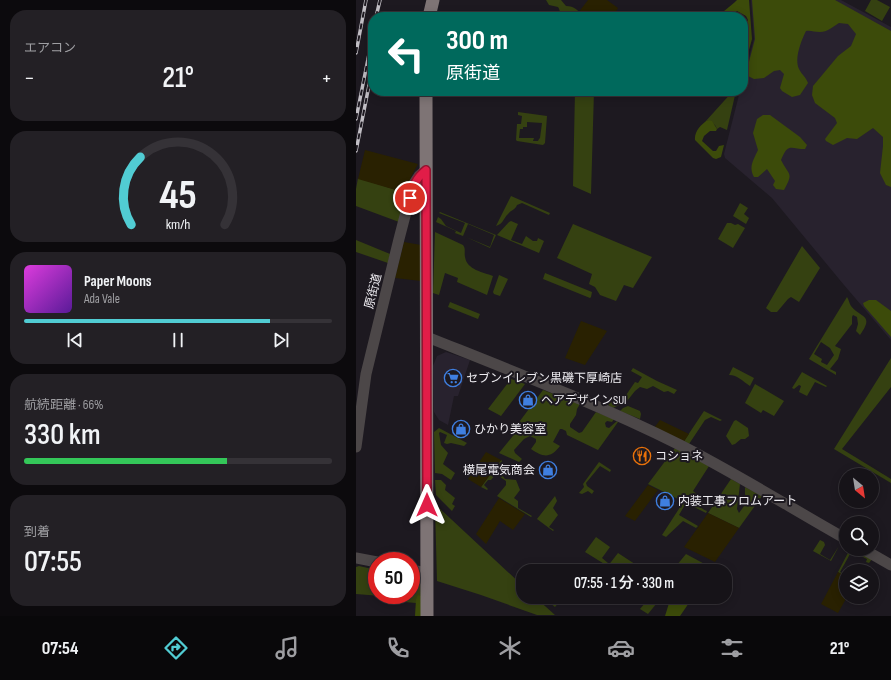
<!DOCTYPE html>
<html lang="ja">
<head>
<meta charset="utf-8">
<style>
  body { margin:0; font-family:"Sofia Sans Condensed","Noto Sans JP",sans-serif; background:#232025; color:#f1f3f6; height:100vh; display:flex; flex-direction:column; font-size:15px; white-space:nowrap }
  * { box-sizing:border-box; margin:0 }
  p { font-size:13px; color:#9e9ea2 }
  .icon { flex:none; width:22px; height:22px; fill:none; stroke:currentColor; stroke-width:2; stroke-linecap:round; stroke-linejoin:round }
  .map { position:relative; flex:1; overflow:hidden }
  .drawer { display:flex; flex-direction:column; gap:10px; padding:10px; background:#0c0a0d; width:356px }
  .drawer>* { flex:none }
  .banner { position:absolute; left:12px; top:12px; width:380px; height:84px; border-radius:16px; box-shadow:0 2px 10px #0003,0 0 0 1px #353237; background:#00695c; color:#fff; overflow:hidden }
  .needle { width:26px; rotate:150deg }
  .tools { position:absolute; left:483px; top:468px; display:grid; gap:8px }
  .tools a { display:grid; place-items:center; width:40px; height:40px; border-radius:50%; background:#161318; box-shadow:0 2px 10px #0003,0 0 0 1px #353237; font-size:20px }
  .speed { position:absolute; left:12px; top:552px; display:flex; gap:8px; font-size:20px; font-weight:700; text-align:center }
  .speed>* { display:grid; place-content:center; width:52px; height:52px; border-radius:50%; background:#161318; box-shadow:0 2px 10px #0003,0 0 0 1px #353237; line-height:1 }
  .speed .limit { border:6px solid #d22; background:#fff; color:#111 }
  .pin { position:absolute; display:grid; place-items:center; width:34px; height:34px; color:#fff; margin:-17px; border:2px solid #fff; border-radius:50%; box-shadow:0 1px 4px #0007 }
  .me { position:absolute; width:44px; margin:-22px; rotate:0deg; stroke-linejoin:round; filter:drop-shadow(0 0 3px #0008) }
  .turn { display:flex; align-items:center; gap:14px; height:84px; padding:0 12px; font-size:18px }
  .turn .icon { width:52px; height:52px; stroke-width:2.5 }
  .turn b { display:block; font-size:28px; line-height:34px }
  .big { font-size:30px; font-weight:600; line-height:1.1 }
  .drawer .tile { flex:1; display:flex; flex-direction:column; justify-content:center; gap:6px; min-width:0; padding:0 14px; border-radius:16px; background:#232025 }
  .drawer .dial { align-items:center; gap:0 }
  .dial svg { height:104px; overflow:visible; fill:none; stroke:#353237; stroke-width:7; stroke-linecap:round; text-anchor:middle }
  .dial text { fill:#f1f3f6; stroke:none }
  .song { display:flex; align-items:center; gap:12px }
  .cover { width:48px; height:48px; border-radius:6px; background:linear-gradient(135deg,hsl(300 70% 55%),hsl(270 70% 35%)) }
  .played { height:4px; border-radius:2px; background:linear-gradient(90deg,#51ccd3 80%,#353237 80%) }
  .keys { display:flex; justify-content:space-around; direction:ltr }
  .heat { display:flex; justify-content:space-between; align-items:center; font-size:22px; direction:ltr }
  .charge { height:6px; border-radius:3px; background:linear-gradient(90deg,#34c759 66%,#353237 0) }
  .trip { position:absolute; left:160px; top:564px; width:216px; height:40px; border-radius:16px; background:#161318; box-shadow:0 2px 10px #0003,0 0 0 1px #353237; font-weight:600; line-height:40px; text-align:center }
  .tab-bar { display:flex; height:64px; justify-content:space-around; align-items:center; background:#09080a; color:#9e9ea2 }
  .tab-bar .icon { width:28px; height:28px }
  .tab-bar .on { color:#51ccd3 }
  .tab-bar b { font-size:18px; color:#f1f3f6 }
  main { display:flex; flex:1; min-height:0 }
  .map>svg:first-child { display:block }
</style>
</head>
<body>
<main>
<section class="drawer">
<div class="tile"><p>エアコン</p>
<div class="heat"><a>−</a><b class="big">21°</b><a>+</a></div>
</div>
<div class="tile dial"><svg viewBox="0 0 100 80">
<path d="M14 69A42 42 0 1 1 86 69"/>
<path d="M14 69A42 42 0 0 1 21 17" stroke="#51ccd3"/>
<text x="50" y="56" font-size="32" font-weight="700">45</text>
<text x="50" y="72" font-size="11">km/h</text>
</svg></div>
<div class="tile">
<div class="song"><i class="cover"></i><div><b>Paper Moons</b><p>Ada Vale</p></div></div>
<div class="played"></div>
<div class="keys"><svg class="icon" aria-label="previous" viewBox="0 0 24 24"><path d="M18 5L8 12l10 7zM5 5v14"/></svg><svg class="icon" aria-label="pause" viewBox="0 0 24 24"><path d="M8 5v14M16 5v14"/></svg><svg class="icon" aria-label="next" viewBox="0 0 24 24"><path d="M6 5l10 7-10 7zM19 5v14"/></svg></div>
</div>
<div class="tile"><p>航続距離 · 66%</p><b class="big">330 km</b><div class="charge"></div></div>
<div class="tile"><p>到着</p><b class="big">07:55</b></div>
</section>
<div class="map">
<svg width="535" height="616" viewBox="0 0 535 616">
  <rect width="100%" height="100%" fill="#1d1920"/>
  <path fill="#28222e" d="M 395,0 L 485,0 L 535,27 L 535,340 L 488,285 L 416,198 L 369,158 L 368,154 L 384,91 L 387,91 L 387,80 L 398,39 Z
    M 90,352 L 114,360 L 102,396 L 98,396 L 92,425 L 83,420 L 78,412 L 77,366 L 81,356 Z"/>
  <path fill="#354111" fill-rule="evenodd" d="M 190,0 L 205,0 L 210,6 C 218,6 223,10 226,17 L 202,17 C 205,14 204,10 202,7 L 193,5 Z
    M 515,0 L 521,0 L 534,7 L 526,21 L 509,11 Z
    M 219,91 L 238,91 L 235,194 L 217,186 Z
    M 377,91 L 380,91 L 371,130 L 364,127 L 361,129 L 359,125 L 352,120 L 349,122 Z
    M 162,112 L 191,116 L 189,143 L 187,145 L 161,141 L 160,140 L 161,124 L 165,124 L 166,116 L 162,115 ZM 171,122 L 186,123 L 184,138 L 183,139 L 182,141 L 177,141 L 178,138 L 163,138 L 164,129 L 167,129 L 167,127 L 171,127 Z
    M 2,178 L 50,193 L 43,222 L 0,206 L 0,189 Z
    M 155,196 L 194,213 L 193,215 L 166,203 L 161,205 C 159,210 155,210 152,214 C 147,219 147,224 140,226 Z
    M 384,203 L 392,208 L 388,214 L 393,218 L 390,224 L 377,216 Z
    M 84,212 L 140,235 L 134,248 L 110,237 L 134,247 L 138,235 L 112,224 L 107,236 L 99,233 L 100,231 L 80,222 L 82,217 L 85,219 L 90,226 L 105,233 L 109,223 L 83,213 Z
    M 155,221 L 162,224 L 155,240 L 166,244 L 170,236 L 177,241 L 181,241 L 182,238 L 188,241 L 183,253 L 141,235 L 153,222 Z
    M 371,223 L 375,223 L 379,225 L 382,224 L 389,228 L 377,248 L 362,239 Z
    M 217,224 L 296,257 L 277,288 L 268,285 L 260,301 L 244,295 L 239,287 L 233,284 L 236,274 L 201,258 Z
    M 79,232 L 107,245 C 110,249 108,252 109,257 C 111,270 127,272 137,276 L 131,295 L 101,282 L 102,278 L 89,273 L 83,295 L 77,293 Z
    M 0,240 L 34,254 L 32,263 L 0,252 Z
    M 446,246 L 464,268 L 443,302 L 435,297 L 432,299 L 421,312 L 415,312 L 410,308 Z
    M 189,273 L 236,292 L 235,297 L 234,298 L 187,279 Z
    M 143,275 L 152,279 L 144,296 L 138,294 L 137,292 Z
    M 491,297 C 493,300 493,303 495,306 C 504,318 519,314 504,335 L 500,331 L 502,324 L 501,317 L 497,315 L 496,317 L 496,324 L 479,346 L 485,349 L 482,359 L 474,369 L 480,372 L 480,375 L 453,359 ZM 465,342 L 474,348 L 478,355 L 471,365 L 465,362 L 466,359 L 458,354 Z
    M 94,302 L 124,314 L 122,319 L 92,307 Z
    M 535,358 L 535,387 L 486,449 L 535,479 L 535,483 L 478,449 Z
    M 377,367 L 398,378 L 394,386 C 386,381 382,375 373,375 Z
    M 277,368 L 301,381 L 321,390 L 318,394 L 312,391 L 308,392 L 297,386 L 291,389 L 284,387 L 279,391 L 271,401 L 257,408 L 252,405 L 255,401 L 259,404 L 266,401 L 279,382 L 282,383 L 286,377 L 275,371 Z
    M 446,372 L 471,386 L 470,387 L 459,382 L 451,396 L 443,392 L 445,386 L 443,385 L 438,389 L 436,388 Z
    M 155,379 L 169,384 L 145,416 L 132,409 Z
    M 399,384 L 428,401 L 418,416 L 407,410 L 405,413 L 389,403 Z
    M 187,390 L 224,404 L 221,409 L 220,415 L 214,424 L 214,427 L 223,433 L 226,432 L 240,412 L 258,419 L 256,422 L 251,421 L 249,423 L 250,427 L 253,428 L 261,421 L 262,422 L 242,450 L 211,435 L 210,431 L 206,429 L 204,429 L 197,442 L 204,446 C 194,459 187,457 175,449 L 180,442 L 180,439 L 174,436 L 168,439 L 158,450 L 159,453 L 166,459 L 163,462 L 143,453 L 160,432 L 158,429 Z
    M 272,406 L 284,411 L 285,414 L 284,419 L 264,411 L 267,408 Z
    M 348,411 L 366,420 L 364,421 L 355,417 L 349,420 L 333,444 L 328,441 Z
    M 380,420 L 392,428 L 393,436 L 389,439 L 385,439 L 379,444 L 376,445 L 370,436 L 378,421 Z
    M 83,428 L 111,443 L 108,446 L 95,443 L 91,444 L 88,443 L 91,435 L 84,432 L 83,433 L 85,445 L 92,453 L 87,464 L 99,473 L 95,480 L 86,474 L 79,473 L 78,432 Z
    M 319,448 L 353,466 L 337,491 L 342,495 L 343,497 L 341,501 C 343,507 346,509 351,511 L 350,513 L 292,484 Z
    M 145,460 L 146,461 L 144,472 L 149,479 L 160,480 L 164,490 L 158,498 L 162,501 L 162,508 L 176,516 L 175,517 L 141,496 L 150,485 L 150,481 L 140,474 L 135,480 L 132,480 L 128,485 L 132,489 L 131,490 L 125,487 Z
    M 243,462 L 255,470 L 254,472 L 244,466 L 230,483 L 231,486 L 238,491 L 236,494 L 232,491 L 226,494 L 223,493 L 228,487 L 227,484 Z
    M 375,479 L 384,484 L 381,509 L 383,513 L 391,502 L 389,494 L 389,487 L 406,496 L 383,528 L 352,513 Z
    M 79,480 L 85,480 L 90,485 L 89,490 L 99,498 L 96,504 L 99,506 L 96,511 L 80,495 Z
    M 199,496 L 201,501 L 197,508 L 202,515 L 193,527 L 198,530 L 197,531 L 181,519 Z
    M 328,501 L 330,503 L 323,515 L 342,526 L 340,528 L 327,521 L 310,537 L 306,535 Z
    M 81,506 L 167,586 L 167,597 L 179,597 L 199,615 L 181,615 L 125,595 L 81,581 L 79,507 Z
    M 240,537 L 254,547 L 246,558 L 252,563 L 250,565 L 229,552 Z
    M 464,540 L 468,542 L 469,545 L 464,554 L 474,560 L 483,546 L 475,561 L 457,551 Z
    M 494,549 L 516,559 L 513,563 L 510,562 L 511,559 L 501,554 L 494,554 L 484,572 L 490,575 L 490,577 L 482,572 Z
    M 262,553 L 288,570 L 287,571 L 248,571 Z
    M 330,554 L 356,568 L 354,571 L 341,571 L 331,563 L 328,566 L 325,571 L 316,571 Z
    M 3,566 L 21,570 L 21,595 L 55,595 L 55,576 L 61,577 L 64,580 L 65,596 L 60,599 L 60,603 L 37,601 L 37,597 L 0,594 L 0,567 Z
    M 192,597 L 217,597 C 213,601 209,604 204,601 L 199,607 L 190,600 Z
    M 294,597 L 317,597 L 314,600 L 310,598 L 305,598 L 292,614 L 284,609 Z"/>
  <path fill="#3c4b0a" d="M 381,0 L 393,0 L 396,39 L 391,57 C 384,46 385,31 392,20 L 390,16 L 381,11 L 370,17 L 362,17 C 368,10 375,6 381,0 Z
    M 396,0 L 479,0 L 535,31 L 535,187 L 530,185 L 524,173 L 527,146 L 527,137 L 517,128 L 501,139 L 491,138 L 477,145 L 470,141 L 469,139 L 481,123 L 479,118 L 459,103 L 456,95 L 457,86 L 482,56 L 495,46 L 500,34 L 492,24 L 483,23 C 477,27 471,32 464,32 C 458,32 455,30 450,31 C 445,41 438,59 443,69 C 446,75 450,77 452,83 L 444,95 L 436,97 L 426,91 L 424,88 L 428,74 L 424,70 L 418,71 L 408,78 L 398,79 L 392,76 L 390,73 L 399,39 Z
    M 407,115 L 414,115 L 444,137 L 451,145 L 449,149 C 435,149 432,142 425,160 C 433,176 438,172 428,190 L 420,189 L 417,185 L 419,181 L 411,169 L 402,177 L 398,177 C 392,167 398,159 402,150 L 397,133 L 401,119 Z
    M 352,120 L 356,121 L 361,129 L 360,131 L 354,131 L 348,136 L 346,141 L 357,151 L 360,151 L 363,146 L 368,145 L 365,157 L 360,159 L 357,158 L 339,140 C 338,132 345,124 352,120 Z
    M 513,300 L 520,300 L 535,311 L 535,337 L 508,306 L 507,303 Z
    M 62,595 L 65,596 L 65,616 L 59,616 L 60,599 Z
    M 317,597 L 337,597 L 324,616 L 309,616 L 314,600 Z"/>
  <path fill="#292101" d="M 232,0 L 251,0 L 262,8 L 257,17 L 219,17 Z
    M 9,150 L 62,164 L 55,177 L 50,193 L 2,179 Z
    M 48,242 L 65,245 L 65,281 L 39,278 Z
    M 225,321 L 251,331 L 229,365 L 209,358 Z
    M 304,420 L 333,434 L 327,443 L 298,428 Z
    M 130,452 L 145,460 L 125,487 L 112,479 Z
    M 292,485 L 302,490 L 279,521 L 269,516 Z
    M 143,498 L 169,514 L 157,530 L 144,521 L 130,544 L 120,534 Z
    M 352,513 L 383,528 L 359,562 L 328,547 Z
    M 482,572 L 490,577 L 491,597 L 482,613 L 465,604 Z"/>
  <g fill="none" stroke-linecap="round" stroke-linejoin="round">
    <path stroke="#4c4748" stroke-width="11" d="M 71,337 C 156,371 242,404 324,445 C 381,474 435,508 490,539
      M 0,447 L 10,374 L 43,239 L 57,185 L 63,176 L 70,170
      M 507,549 L 535,565
      M 0,558 L 21,562
      M 55,570 L 71,573"/>
    <path stroke="#7e7475" stroke-width="13" d="M 73,17 L 77,0
      M 70,91 L 71,616"/>
    <defs>
      <path id="rail" d="M 20,17 L 24,0
        M 0,53 L 10,0
        M 0,119 L 17,34
        M 0,151 L 17,65"/>
    </defs>
    <use href="#rail" stroke="#c1bec4" stroke-width="3.5"/>
    <use href="#rail" stroke="#1d1920" stroke-width="2" stroke-dasharray="6" stroke-linecap="butt"/>
  </g>
  <g fill="none" stroke-linecap="round" stroke-linejoin="round">
    <defs>
      <path id="route" d="M 54,198 C 57,186 60,178 70,170 L 71,505"/>
    </defs>
    <use href="#route" stroke="#92132f" stroke-width="10"/>
    <use href="#route" stroke="#e11d48" stroke-width="7"/>
  </g>
  <defs>
    <symbol id="supermarket-ring" viewBox="-11 -11 22 22"><circle r="9.5" fill="#1d1920" stroke="#3f7fe0" stroke-width="1.5"/><path d="M-6-5.5h2.5l.6 2H6L4.5 2H-2.5L-4.4-4H-6ZM-1.5 3.2a1.3 1.3 0 1 0 .1 0ZM3 3.2a1.3 1.3 0 1 0 .1 0Z" fill="#3f7fe0"/></symbol>
    <symbol id="shop-ring" viewBox="-11 -11 22 22"><circle r="9.5" fill="#1d1920" stroke="#3f7fe0" stroke-width="1.5"/><path d="M-5-2.5h2.3a2.7 3.5 0 0 1 5.4 0H5L5.5 6h-11ZM-1.5-2.5h3a1.5 2.3 0 0 0-3 0Z" fill="#3f7fe0"/></symbol>
    <symbol id="restaurant-ring" viewBox="-11 -11 22 22"><circle r="9.5" fill="#1d1920" stroke="#e8710a" stroke-width="1.5"/><path d="M-5-6h1v4h1v-4h1v4h1v-4h1v5L-1.5 .5V6h-2V.5L-5-1ZM5-6V6H3V1.5H1.5Q1.5-4 5-6Z" fill="#e8710a"/></symbol>
  </defs>
  <g fill-rule="evenodd">
    <use href="#supermarket-ring" x="87" y="368" width="20" height="20"/>
    <use href="#shop-ring" x="162" y="390" width="20" height="20"/>
    <use href="#shop-ring" x="95" y="419" width="20" height="20"/>
    <use href="#restaurant-ring" x="276" y="446" width="20" height="20"/>
    <use href="#shop-ring" x="182" y="460" width="20" height="20"/>
    <use href="#shop-ring" x="299" y="491" width="20" height="20"/>
  </g>
  <g text-anchor="middle" stroke-width="4" stroke-linejoin="round" paint-order="stroke">
    <g font-size="12" fill="#eeecf1" stroke="#1d1920">
      <text transform="translate(17 291) rotate(-76)" y="4">原街道</text>
    </g>
    <g font-size="12" fill="#eeecf1" stroke="#1d1920" text-anchor="start">
      <text x="110" y="382">セブンイレブン黒磯下厚崎店</text>
      <text x="185" y="404">ヘアデザインSUI</text>
      <text x="118" y="433">ひかり美容室</text>
      <text x="299" y="460">コショネ</text>
      <text x="179" y="474" text-anchor="end">横尾電気商会</text>
      <text x="322" y="505">内装工事フロムアート</text>
    </g>
  </g>
</svg>
<div class="tools">
<a><svg class="needle" viewBox="-14 -14 28 28"><path d="M0-13l5 13h-10z" fill="#e53935"/><path d="M0 13l5-13h-10z" fill="#9e9ea2"/></svg></a>
<a><svg class="icon" aria-label="search" viewBox="0 0 24 24"><circle cx="10" cy="10" r="6"/><path d="M15 15l6 6"/></svg></a>
<a><svg class="icon" aria-label="layers" viewBox="0 0 24 24"><path d="M12 4l9 5-9 5-9-5zM3 14l9 5 9-5"/></svg></a>
</div>
<div class="speed"><div class="limit">50</div></div>
<div class="pin" style="left:54px;top:198px;background:#d93025"><svg class="icon" aria-label="arrive" viewBox="0 0 24 24"><path d="M6 21V4h12l-3 4 3 4H6"/></svg></div>
<svg class="me" style="left:71px;top:505px" viewBox="-20 -20 40 40"><path d="M0-17L14 15 0 8-14 15z" fill="#e11d48" stroke="#fff" stroke-width="4"/></svg>
<div class="trip">07:55 · 1 分 · 330 m</div>
<div class="banner">
<div class="turn"><svg class="icon" aria-label="left" viewBox="0 0 24 24"><path d="M17 20v-9H6M10 6l-5 5 5 5"/></svg><div><b>300 m</b>原街道</div></div>
</div>
</div>
</main>
<nav class="tab-bar">
<b>07:54</b>
<svg class="icon on" aria-label="directions" viewBox="0 0 24 24"><path d="M12 3l9 9-9 9-9-9zM9 14v-3h6M13 9l2 2-2 2"/></svg>
<svg class="icon" aria-label="music" viewBox="0 0 24 24"><path d="M9 18V5l10-2v13"/><circle cx="6" cy="18" r="3"/><circle cx="16" cy="16" r="3"/></svg>
<svg class="icon" aria-label="phone" viewBox="0 0 24 24"><path d="M5 4h4l2 5-3 2q2 4 5 5l2-3 5 2v4C11 20 4 13 5 4z"/></svg>
<svg class="icon" aria-label="climate" viewBox="0 0 24 24"><path d="M12 3v18M4 7l16 10M4 17L20 7"/></svg>
<svg class="icon" aria-label="car" viewBox="0 0 24 24"><path d="M5 17H2v-5l4-1 3-4h7l3 4 3 1v5h-3M9 17h6M6 11h13"/><circle cx="7" cy="17" r="2"/><circle cx="17" cy="17" r="2"/></svg>
<svg class="icon" aria-label="filters" viewBox="0 0 24 24"><path d="M4 7h16M4 17h16"/><circle cx="9" cy="7" r="2"/><circle cx="15" cy="17" r="2"/></svg>
<b>21°</b>
</nav>
</body>
</html>
